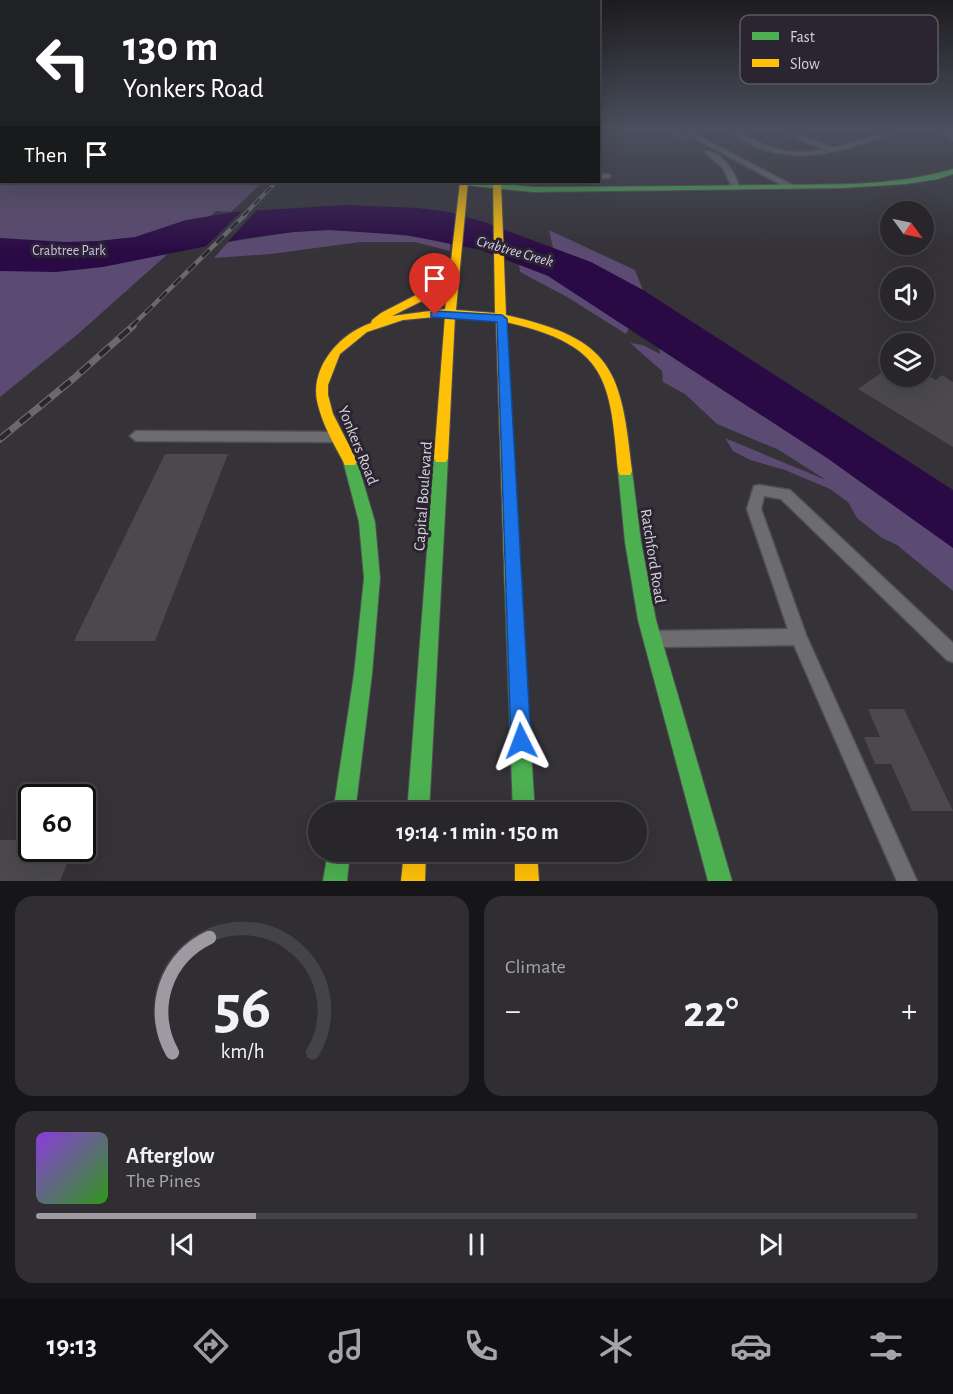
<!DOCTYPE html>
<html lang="en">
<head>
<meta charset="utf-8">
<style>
  body { margin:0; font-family:"Alegreya Sans",sans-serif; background:#302e32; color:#f1f3f6; height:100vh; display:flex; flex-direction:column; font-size:22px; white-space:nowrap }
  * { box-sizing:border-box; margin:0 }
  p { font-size:20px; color:#a5a5a8 }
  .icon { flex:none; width:33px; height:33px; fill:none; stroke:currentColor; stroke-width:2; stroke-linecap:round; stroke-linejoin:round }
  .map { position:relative; height:881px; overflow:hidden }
  .drawer { display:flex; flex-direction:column; gap:15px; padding:15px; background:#161517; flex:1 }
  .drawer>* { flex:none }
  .banner { position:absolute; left:0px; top:0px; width:600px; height:183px; box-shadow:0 6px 24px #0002,0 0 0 2px #444347; background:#202124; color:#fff; overflow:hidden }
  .needle { width:39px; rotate:123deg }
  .fabs { position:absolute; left:880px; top:201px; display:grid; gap:12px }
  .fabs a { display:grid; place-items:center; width:54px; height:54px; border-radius:50%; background:#28262a; box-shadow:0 6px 24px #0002,0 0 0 2px #444347; font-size:30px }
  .speed { position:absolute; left:18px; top:784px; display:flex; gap:12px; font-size:30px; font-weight:700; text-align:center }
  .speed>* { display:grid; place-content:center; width:78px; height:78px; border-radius:50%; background:#28262a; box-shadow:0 6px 24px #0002,0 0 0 2px #444347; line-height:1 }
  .speed .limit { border:3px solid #111; border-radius:9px; background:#fff; color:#111 }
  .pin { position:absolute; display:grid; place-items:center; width:51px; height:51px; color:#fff; margin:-62px -26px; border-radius:50% 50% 50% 0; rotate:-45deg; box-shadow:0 0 6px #0007 }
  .pin .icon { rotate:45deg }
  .me { position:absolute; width:66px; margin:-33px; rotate:357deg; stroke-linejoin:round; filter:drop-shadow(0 0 4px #0008) }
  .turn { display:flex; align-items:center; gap:21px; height:126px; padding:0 24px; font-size:27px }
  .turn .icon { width:78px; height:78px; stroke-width:2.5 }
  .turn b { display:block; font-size:42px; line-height:51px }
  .then { display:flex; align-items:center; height:57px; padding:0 24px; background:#0003; gap:12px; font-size:22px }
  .big { font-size:45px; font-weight:600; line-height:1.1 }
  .drawer .tile { flex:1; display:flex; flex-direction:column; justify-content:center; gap:9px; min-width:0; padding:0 21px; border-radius:18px; background:#302e32 }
  .drawer .dial { align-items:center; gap:0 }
  .dial svg { height:156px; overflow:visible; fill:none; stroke:#444347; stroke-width:7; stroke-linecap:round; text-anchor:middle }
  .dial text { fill:#f1f3f6; stroke:none }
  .song { display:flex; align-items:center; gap:18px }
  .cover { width:72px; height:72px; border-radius:9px; background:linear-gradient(135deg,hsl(270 70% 55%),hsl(110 70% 35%)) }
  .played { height:6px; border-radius:3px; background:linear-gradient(90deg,#9d9aa1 25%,#444347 25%) }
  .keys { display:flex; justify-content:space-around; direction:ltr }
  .heat { display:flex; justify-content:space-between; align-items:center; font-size:33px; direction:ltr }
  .drawer .tiles { flex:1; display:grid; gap:15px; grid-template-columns:1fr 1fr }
  .tile:last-child { grid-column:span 2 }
  .trip { position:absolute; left:308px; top:802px; width:339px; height:60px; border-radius:30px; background:#28262a; box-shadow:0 6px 24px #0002,0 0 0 2px #444347; font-weight:600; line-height:60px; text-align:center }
  .tabs { display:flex; height:96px; justify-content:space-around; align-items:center; background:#100f11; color:#a5a5a8 }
  .tabs .icon { width:42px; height:42px }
  .tabs .active { color:#9d9aa1 }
  .tabs b { font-size:27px; color:#f1f3f6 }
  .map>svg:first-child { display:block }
</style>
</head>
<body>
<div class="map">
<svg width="953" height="881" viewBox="0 0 953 881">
  <rect width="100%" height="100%" fill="#353238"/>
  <path fill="#5b4a71" d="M 0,129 L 2,182 L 263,182 L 231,212 L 216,211 L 78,334 L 0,397 Z
    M 329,230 C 370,232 410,234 450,243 L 450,251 L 415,242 L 360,242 L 271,254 L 214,258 L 228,242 L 293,232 Z
    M 549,230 L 635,270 L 656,322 L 953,504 L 953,591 L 897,545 L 882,538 L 857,518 L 848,502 L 830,489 L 785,470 L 750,460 L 733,451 L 725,438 L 826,480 L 779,450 L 717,424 L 685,394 L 663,382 L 662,371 L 630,343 L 643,345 L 660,354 L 656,322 L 557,266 Z
    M 519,264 L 543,269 L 631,324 L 626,334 L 567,297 L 520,272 Z"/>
  <path fill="#2a0a45" d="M 345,205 L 418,208 L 449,212 L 484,222 L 591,262 L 643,290 L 953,490 L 953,548 L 827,458 L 548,276 L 481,250 L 406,235 L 329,230 L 293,232 L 242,239 L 103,267 L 56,272 L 0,271 L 0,238 L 65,242 L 98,241 L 135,237 L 186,220 L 235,212 Z"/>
  <path fill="#353238" d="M 257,210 L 224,246 L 200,252 L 242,211 Z"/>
  <path fill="#4b494e" d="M 891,366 L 891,376 L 924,376 L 924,373 L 936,380 L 942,375 L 953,382 L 953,447 L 858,389 Z
    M 165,454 L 228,454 L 155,641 L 74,641 Z
    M 868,709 L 904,709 L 953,811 L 912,811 L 891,764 L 875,764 L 864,737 L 880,737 Z
    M 0,840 L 32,840 L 32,849 L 73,849 L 60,881 L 0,881 Z"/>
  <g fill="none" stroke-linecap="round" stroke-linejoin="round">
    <defs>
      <path id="lane" d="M 664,129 L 671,129 L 688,139 L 683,140 Z
        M 678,129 L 685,129 L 796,187 L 789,189 Z
        M 726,129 C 739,128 753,140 765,145 C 785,154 805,153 826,150 L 774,129 L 782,129 L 834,148 L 887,132 L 892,133 C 882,139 869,142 857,145 C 809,160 769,161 726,129 Z
        M 706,151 C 721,151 738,175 739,189 L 733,189 L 723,168 L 706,153 Z
        M 598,174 L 608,174 L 611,176 L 608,178 L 598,178 Z
        M 136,431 L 338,432 L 344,437 L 338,442 L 136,441 L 130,436 Z
        M 759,485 L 790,490 L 953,643 L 953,662 L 947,660 L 781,499 L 764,496 L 761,509 L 806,635 L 917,881 L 897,881 L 794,645 L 657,647 L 651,645 L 649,639 L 651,633 L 657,631 L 788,629 L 747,509 L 754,486 Z"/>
      <path id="street" d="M 928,129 L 944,129 L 953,132 L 953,140 Z"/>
      <path id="fast" d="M 953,169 L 953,174 L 938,179 L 905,184 L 842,188 L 533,192 L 464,185 L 460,183 C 476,177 521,188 541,187 C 617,187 692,186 768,185 C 830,184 894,187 953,169 Z
        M 441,453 L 446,454 L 448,458 L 429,813 L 407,813 L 434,458 L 436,454 Z
        M 350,455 L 355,457 L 357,461 L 375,522 L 380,578 L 372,674 L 355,813 L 333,813 L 354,674 L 364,578 L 359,522 L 343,461 L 345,457 Z
        M 625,465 L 630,467 L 632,471 L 641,542 L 656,620 L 732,881 L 708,881 L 638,620 L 625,542 L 618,471 L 620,467 Z
        M 513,583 L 519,585 L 521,591 L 535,813 L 513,813 L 505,591 L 507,585 Z
        M 328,852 L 350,852 L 347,881 L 323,881 Z"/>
      <path id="slow" d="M 460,182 L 468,182 L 456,310 L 495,313 L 493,182 L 501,182 L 506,315 C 613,339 621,369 632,471 L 630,475 L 620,475 L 618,471 C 610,378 607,345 506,322 L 521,591 L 519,597 L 513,599 L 507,597 L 505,591 L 496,319 L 455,316 L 448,458 L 446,462 L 436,462 L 434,458 L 445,316 L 403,320 L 367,332 L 340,354 L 328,385 L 328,395 L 333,414 L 357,461 L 355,465 L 345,465 C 335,446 323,426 318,405 C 308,369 339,334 371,323 L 372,320 L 381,313 L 449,278 ZM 448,288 L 445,309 L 392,316 Z
        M 404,852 L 426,852 L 425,881 L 401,881 Z
        M 515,852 L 537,852 L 539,881 L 515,881 Z"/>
    </defs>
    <use href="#lane" stroke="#525054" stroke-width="3"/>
    <use href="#street" stroke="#525054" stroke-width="3"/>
    <use href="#fast" stroke="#525054" stroke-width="2"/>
    <use href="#slow" stroke="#525054" stroke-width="2"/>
    <use href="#lane" fill="#6d6c6f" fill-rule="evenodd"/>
    <use href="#street" fill="#6d6c6f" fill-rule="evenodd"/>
    <use href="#fast" fill="#4caf50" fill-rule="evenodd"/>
    <use href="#slow" fill="#ffc107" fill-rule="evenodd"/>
    <defs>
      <path id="rail-far2" d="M 243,216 L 276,182"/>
      <path id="rail-far1" d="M 131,327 L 245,215"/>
      <path id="rail" d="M 0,439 L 73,379 L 133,326"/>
    </defs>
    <use href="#rail-far2" stroke="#6b696e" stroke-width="4"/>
    <use href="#rail-far1" stroke="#6b696e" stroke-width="4.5"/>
    <use href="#rail" stroke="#6b696e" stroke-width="7"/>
    <use href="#rail-far2" stroke="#2a2531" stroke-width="2" stroke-dasharray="8" stroke-linecap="butt"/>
    <use href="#rail-far1" stroke="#2a2531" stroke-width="3" stroke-dasharray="10" stroke-linecap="butt"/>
    <use href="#rail" stroke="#2a2531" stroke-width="4.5" stroke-dasharray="13" stroke-linecap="butt"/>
  </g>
  <linearGradient id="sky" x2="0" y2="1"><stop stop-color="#1d1c1f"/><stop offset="0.51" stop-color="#4b4f5e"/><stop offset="1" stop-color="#4b4f5e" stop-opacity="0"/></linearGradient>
  <rect width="953" height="252" fill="url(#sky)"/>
  <path fill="#1a73e8" stroke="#114b97" stroke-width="1.5" d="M 435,311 L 502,315 L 507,319 L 531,741 L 528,748 L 521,751 L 514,748 L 511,741 L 497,322 L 431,317 L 431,312 Z"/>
  <g text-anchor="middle" stroke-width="6" stroke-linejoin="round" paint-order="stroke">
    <g font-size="14" fill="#d3bbf5" stroke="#2a2531">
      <text x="69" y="255">Crabtree Park</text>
    </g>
    <g font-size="15" font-style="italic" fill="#dbccf3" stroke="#2a2531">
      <text transform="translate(515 251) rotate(16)" y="5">Crabtree Creek</text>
    </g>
    <g font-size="16" fill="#d5d2da" stroke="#2a2531">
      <text transform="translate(359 445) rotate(68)" y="6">Yonkers Road</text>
      <text transform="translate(422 496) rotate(-86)" y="6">Capital Boulevard</text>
      <text transform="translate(654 556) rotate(81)" y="6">Ratchford Road</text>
    </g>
  </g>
  <rect x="740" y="15" width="198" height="69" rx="9" fill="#2a2531" stroke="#5d5964" stroke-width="1.5"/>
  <rect x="752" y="32" width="27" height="8" fill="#4caf50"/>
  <rect x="752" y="59" width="27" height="8" fill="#ffc107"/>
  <g font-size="16" fill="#d5d2da">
    <text x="790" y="42">Fast</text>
    <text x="790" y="69">Slow</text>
  </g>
</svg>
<div class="fabs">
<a><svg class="needle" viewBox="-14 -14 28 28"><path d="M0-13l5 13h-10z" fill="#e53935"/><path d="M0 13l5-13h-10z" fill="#a5a5a8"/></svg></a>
<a><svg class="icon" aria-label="sound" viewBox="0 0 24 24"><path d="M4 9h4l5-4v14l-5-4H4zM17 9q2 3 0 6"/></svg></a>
<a><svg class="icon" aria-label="layers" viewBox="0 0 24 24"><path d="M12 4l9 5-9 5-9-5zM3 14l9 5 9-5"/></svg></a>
</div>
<div class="speed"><div class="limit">60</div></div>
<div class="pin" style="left:435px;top:315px;background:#d93025"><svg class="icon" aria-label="arrive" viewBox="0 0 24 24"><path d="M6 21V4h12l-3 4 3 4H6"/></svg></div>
<svg class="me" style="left:521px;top:741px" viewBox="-20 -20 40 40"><path d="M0-17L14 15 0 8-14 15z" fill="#1a73e8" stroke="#fff" stroke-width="4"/></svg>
<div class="trip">19:14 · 1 min · 150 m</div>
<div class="banner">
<div class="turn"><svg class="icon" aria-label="left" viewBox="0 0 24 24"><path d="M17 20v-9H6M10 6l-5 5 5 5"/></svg><div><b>130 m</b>Yonkers Road</div></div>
<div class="then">Then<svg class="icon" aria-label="arrive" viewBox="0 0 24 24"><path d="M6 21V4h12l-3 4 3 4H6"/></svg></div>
</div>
</div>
<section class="drawer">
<div class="tiles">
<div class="tile dial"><svg viewBox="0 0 100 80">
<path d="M14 69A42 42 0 1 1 86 69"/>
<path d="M14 69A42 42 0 0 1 33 10" stroke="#9d9aa1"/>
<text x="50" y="56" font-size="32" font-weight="700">56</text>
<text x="50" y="72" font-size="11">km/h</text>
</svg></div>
<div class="tile"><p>Climate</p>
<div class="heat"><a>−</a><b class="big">22°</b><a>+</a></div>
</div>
<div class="tile">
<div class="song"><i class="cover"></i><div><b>Afterglow</b><p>The Pines</p></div></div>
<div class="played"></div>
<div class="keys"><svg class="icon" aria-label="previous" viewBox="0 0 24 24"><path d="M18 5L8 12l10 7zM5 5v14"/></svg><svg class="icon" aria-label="pause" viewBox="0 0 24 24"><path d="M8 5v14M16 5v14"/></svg><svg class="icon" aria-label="next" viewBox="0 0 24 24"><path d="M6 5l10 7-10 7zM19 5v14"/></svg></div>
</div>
</div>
</section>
<nav class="tabs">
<b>19:13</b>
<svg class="icon active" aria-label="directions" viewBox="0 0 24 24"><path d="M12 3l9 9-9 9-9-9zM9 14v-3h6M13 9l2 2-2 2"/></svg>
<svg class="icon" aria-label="music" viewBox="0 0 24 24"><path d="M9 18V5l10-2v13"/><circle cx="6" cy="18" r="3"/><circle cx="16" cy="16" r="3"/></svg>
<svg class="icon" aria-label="phone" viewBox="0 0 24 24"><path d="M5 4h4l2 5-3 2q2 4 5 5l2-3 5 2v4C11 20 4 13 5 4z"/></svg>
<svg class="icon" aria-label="climate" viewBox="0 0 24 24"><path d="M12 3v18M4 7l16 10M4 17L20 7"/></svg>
<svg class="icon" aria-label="car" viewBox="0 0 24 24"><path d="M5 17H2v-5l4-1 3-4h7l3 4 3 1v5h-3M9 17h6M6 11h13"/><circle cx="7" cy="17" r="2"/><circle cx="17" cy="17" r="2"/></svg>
<svg class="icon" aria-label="filters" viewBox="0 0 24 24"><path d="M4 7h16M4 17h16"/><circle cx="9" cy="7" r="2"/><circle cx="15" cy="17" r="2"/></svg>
</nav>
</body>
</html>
